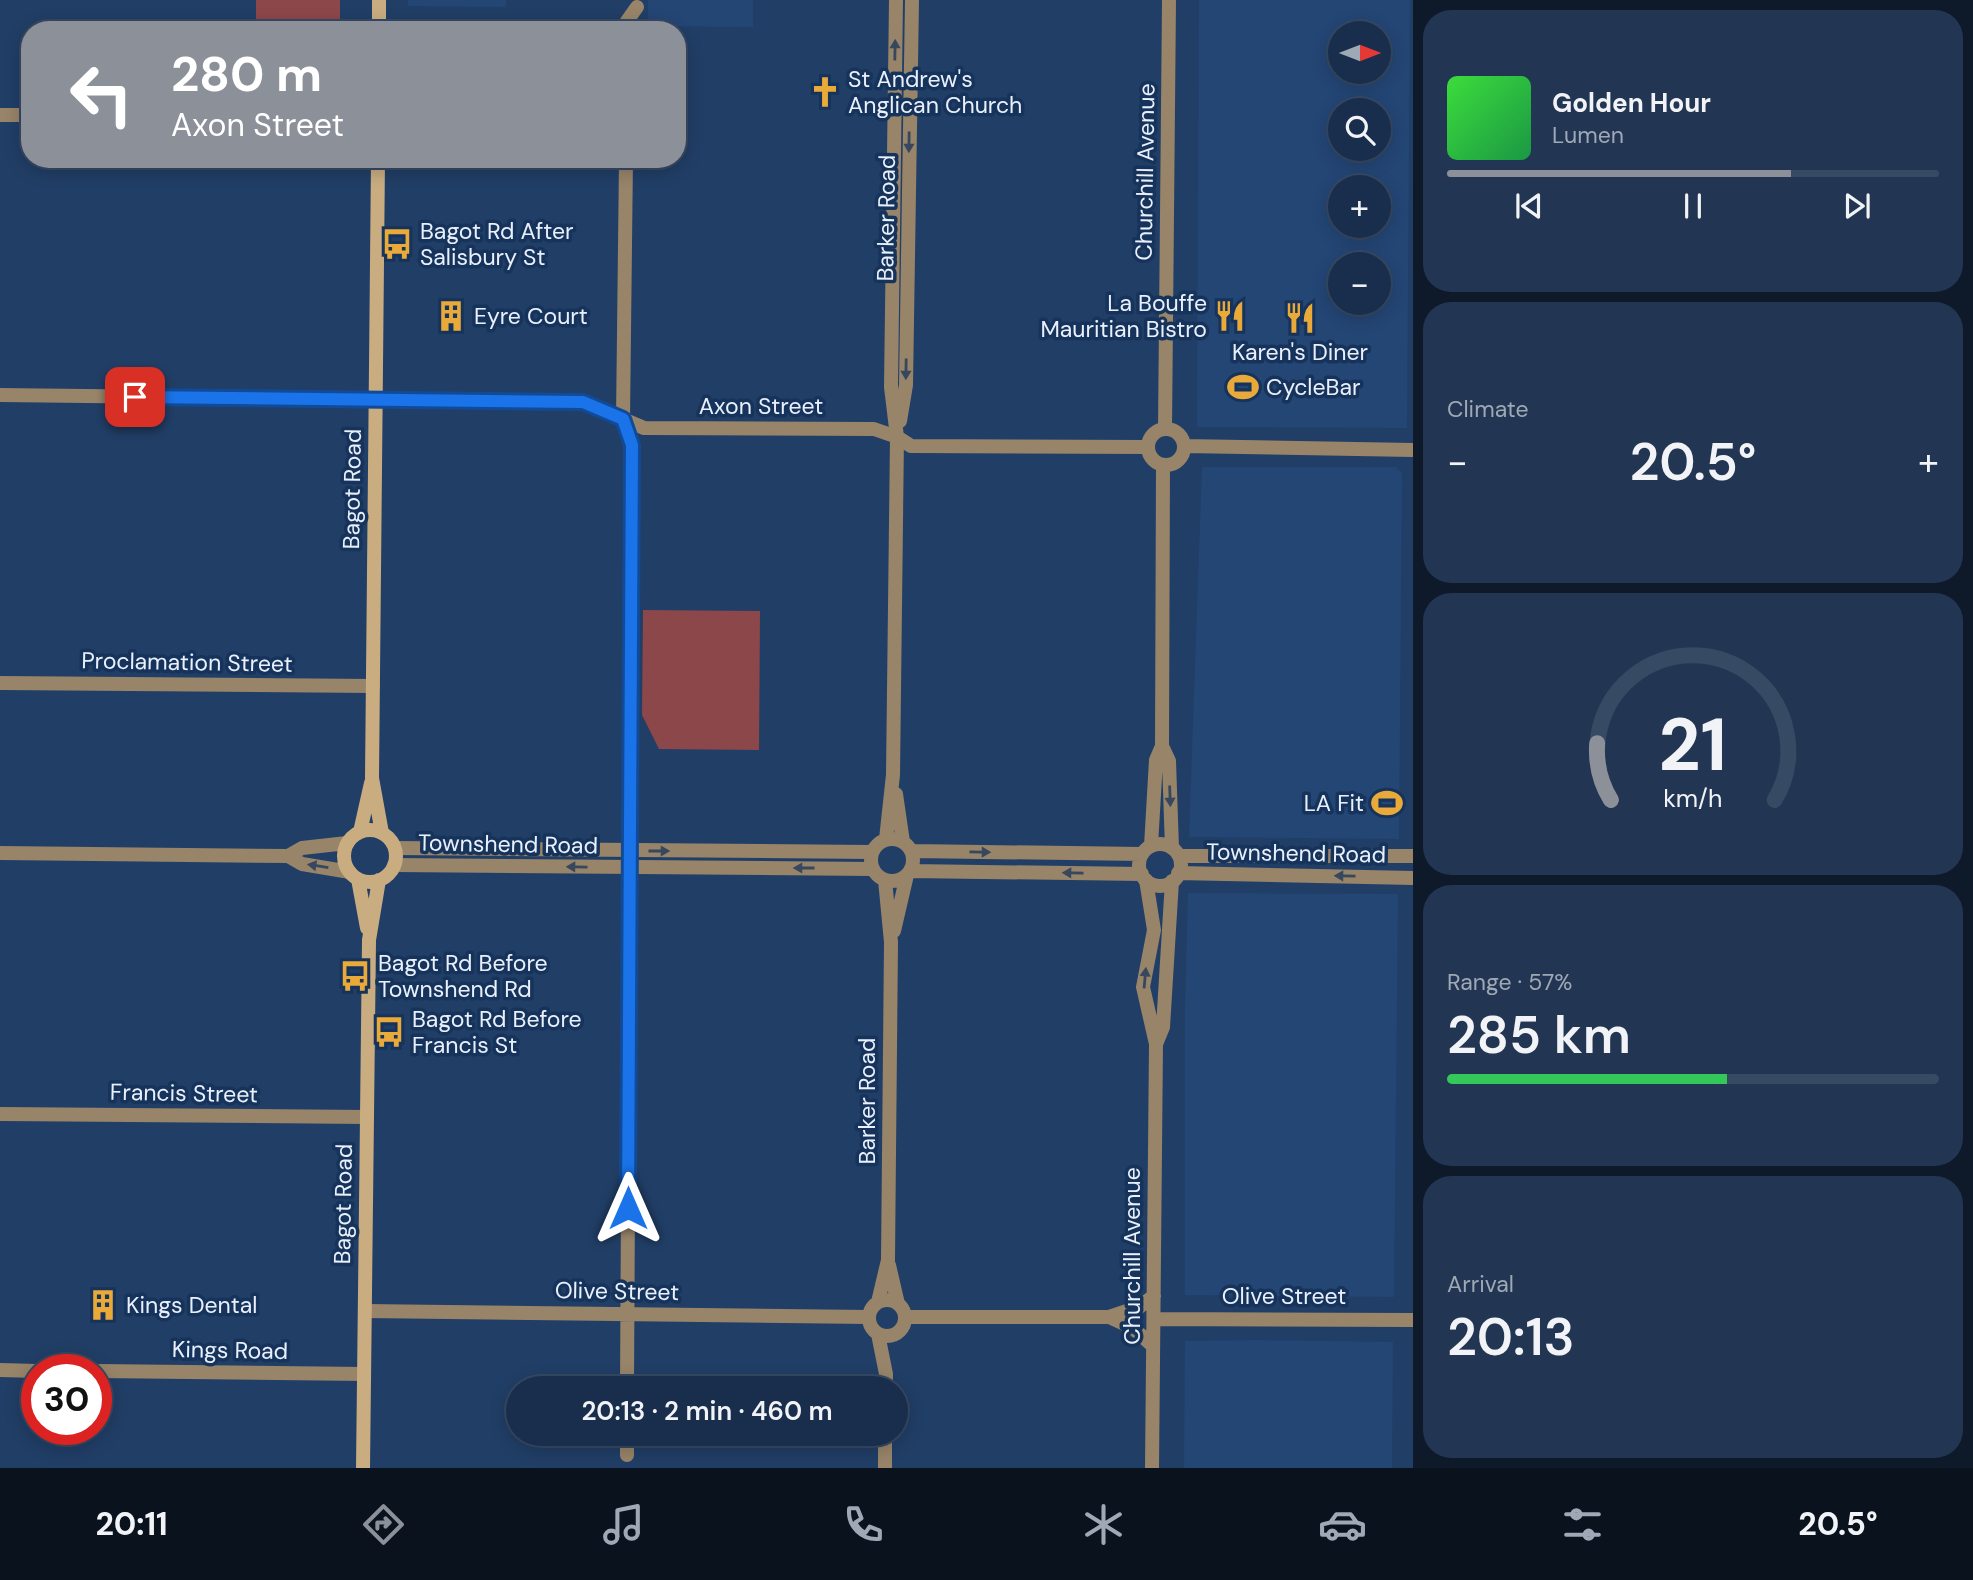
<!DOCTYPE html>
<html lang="en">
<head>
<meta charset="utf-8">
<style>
  body { margin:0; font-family:"DM Sans",sans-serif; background:#223653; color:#f1f3f6; height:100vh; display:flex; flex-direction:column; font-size:26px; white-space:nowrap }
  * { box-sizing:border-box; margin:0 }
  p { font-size:23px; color:#9fa8b5 }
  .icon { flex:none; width:38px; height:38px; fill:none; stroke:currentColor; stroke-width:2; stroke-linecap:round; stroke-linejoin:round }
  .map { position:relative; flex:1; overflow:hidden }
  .sheet { display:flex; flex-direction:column; gap:10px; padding:10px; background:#0e192a; width:560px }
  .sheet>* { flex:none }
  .top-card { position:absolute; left:21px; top:21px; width:665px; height:147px; border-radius:28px; box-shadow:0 4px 18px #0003,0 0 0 2px #374a64; background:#8c9099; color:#fff; overflow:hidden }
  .needle { width:46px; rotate:90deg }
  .buttons { position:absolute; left:1328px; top:21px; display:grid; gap:14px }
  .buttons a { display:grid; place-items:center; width:63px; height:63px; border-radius:50%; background:#192e4c; box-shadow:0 4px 18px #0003,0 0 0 2px #374a64; font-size:35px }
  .speed { position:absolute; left:21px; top:1354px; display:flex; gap:14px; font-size:35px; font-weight:700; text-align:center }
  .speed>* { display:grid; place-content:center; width:91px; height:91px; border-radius:50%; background:#192e4c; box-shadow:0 4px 18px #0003,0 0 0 2px #374a64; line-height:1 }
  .speed .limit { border:10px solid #d22; background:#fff; color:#111 }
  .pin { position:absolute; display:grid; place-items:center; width:60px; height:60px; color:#fff; margin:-30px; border-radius:14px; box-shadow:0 4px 10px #0006 }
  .me { position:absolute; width:77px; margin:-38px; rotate:0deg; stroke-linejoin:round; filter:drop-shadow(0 0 5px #0008) }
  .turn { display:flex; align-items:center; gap:24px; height:147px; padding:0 35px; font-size:32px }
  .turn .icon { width:91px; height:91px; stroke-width:2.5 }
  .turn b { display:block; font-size:49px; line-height:60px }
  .big { font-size:52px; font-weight:600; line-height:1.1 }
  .sheet .tile { flex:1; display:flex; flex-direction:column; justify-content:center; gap:10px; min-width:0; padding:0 24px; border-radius:28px; background:#223653 }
  .sheet .dial { align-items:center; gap:0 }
  .dial svg { height:182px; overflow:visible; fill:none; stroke:#374a64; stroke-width:7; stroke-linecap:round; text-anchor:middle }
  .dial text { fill:#f1f3f6; stroke:none }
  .song { display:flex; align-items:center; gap:21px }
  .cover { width:84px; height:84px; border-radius:10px; background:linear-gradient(135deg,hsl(120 70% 55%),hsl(140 70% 35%)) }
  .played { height:7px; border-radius:4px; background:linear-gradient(90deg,#8c9099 70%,#374a64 70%) }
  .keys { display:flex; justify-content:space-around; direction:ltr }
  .heat { display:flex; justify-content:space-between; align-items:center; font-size:38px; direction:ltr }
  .charge { height:10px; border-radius:5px; background:linear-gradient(90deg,#34c759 57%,#374a64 0) }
  .trip { position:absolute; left:506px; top:1376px; width:402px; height:70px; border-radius:35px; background:#192e4c; box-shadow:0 4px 18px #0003,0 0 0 2px #374a64; font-weight:600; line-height:70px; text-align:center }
  .tab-bar { display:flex; height:112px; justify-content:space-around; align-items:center; background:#0a121e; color:#9fa8b5 }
  .tab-bar .icon { width:49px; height:49px }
  .tab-bar .selected { color:#8c9099 }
  .tab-bar b { font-size:32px; color:#f1f3f6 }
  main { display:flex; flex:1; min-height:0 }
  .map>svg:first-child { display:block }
</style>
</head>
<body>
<main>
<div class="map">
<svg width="1413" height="1468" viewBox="0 0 1413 1468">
  <rect width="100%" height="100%" fill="#213e66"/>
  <path fill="#244675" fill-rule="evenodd" d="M 408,0 L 506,0 L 506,7 L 408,6 Z
    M 648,0 L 753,0 L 753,27 L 648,26 Z
    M 1199,0 L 1410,0 L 1407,428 L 1197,427 ZM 1379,33 L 1379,72 L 1340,72 L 1340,33 ZM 1379,110 L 1379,149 L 1340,149 L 1340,110 ZM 1379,187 L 1379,226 L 1340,226 L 1340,187 ZM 1379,264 L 1379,303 L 1340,303 L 1340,264 Z
    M 1202,467 L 1396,467 L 1402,473 L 1399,839 L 1189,837 Z
    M 1188,893 L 1398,894 L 1394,1297 L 1185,1295 L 1185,1005 Z
    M 1255,1340 L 1393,1342 L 1392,1468 L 1184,1468 L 1185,1341 Z"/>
  <path fill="#8c474b" d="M 256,0 L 340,0 L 340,30 L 256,30 Z
    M 643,610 L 760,611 L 759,750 L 659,749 L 642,715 Z"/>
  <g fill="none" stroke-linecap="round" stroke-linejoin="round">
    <path stroke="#978469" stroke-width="14" d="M 627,30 L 627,21 L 637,7
      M 0,115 L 30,115
      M 626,159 L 623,419 L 632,445 L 627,1388
      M 0,395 L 583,402 L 644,428 L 874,429 L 897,437 L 911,446 L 1148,447
      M1148 447a18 18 0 1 1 36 0a18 18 0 1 1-36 0Z
      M 1165,429 L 1169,0
      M 1184,446 L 1413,450
      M 0,683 L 373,686
      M 1162,746 L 1169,761 L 1172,848
      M 1151,846 L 1156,760 L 1162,746 L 1163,465
      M 0,853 L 288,856 L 302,848 L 347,843
      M 288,856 L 302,864 L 350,872
      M 1146,880 L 1154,930 L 1143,987 L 1156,1044 L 1152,1468
      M 1156,1044 L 1163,1027 L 1172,881
      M 0,1114 L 367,1117
      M 365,1311 L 868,1317
      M 905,1317 L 1109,1317 L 1139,1307 L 1154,1296
      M 1109,1317 L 1133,1328 L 1153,1346
      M 1154,1319 L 1413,1320
      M 0,1370 L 37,1371
      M 96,1371 L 364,1374
      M 627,1455 L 627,1433"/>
    <path stroke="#978469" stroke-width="14" d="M 900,421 L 906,385 L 912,0
      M 896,794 L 903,842
      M871 860a21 21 0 1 1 42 0a21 21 0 1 1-42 0Z
      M 886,839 L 893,775 L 897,437 L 891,387 L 896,0
      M1139 865a21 21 0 1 1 42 0a21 21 0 1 1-42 0Z
      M 395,848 L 872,852
      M 912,851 L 1142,854
      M 1179,856 L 1413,856
      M 394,865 L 872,869
      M 910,871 L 1142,874
      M 1178,873 L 1413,878
      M 894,931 L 907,875
      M 889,1265 L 898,1304
      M869 1318a18 18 0 1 1 36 0a18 18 0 1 1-36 0Z
      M 878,1302 L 888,1260 L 891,942 L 885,880
      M 878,1334 L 886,1374 L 886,1388
      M 885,1468 L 885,1433"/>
    <path stroke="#c9ac80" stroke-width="14" d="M 379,30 L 379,0
      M 378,159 L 372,778 L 382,833
      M344 856a26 26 0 1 1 52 0a26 26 0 1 1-52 0Z
      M 360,832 L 371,783
      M 358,879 L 367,928
      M 363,1468 L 369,940 L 379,880"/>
  </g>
  <defs><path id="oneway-solid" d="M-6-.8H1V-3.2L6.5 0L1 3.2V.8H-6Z" transform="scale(1.75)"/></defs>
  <g fill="#36475e">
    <use href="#oneway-solid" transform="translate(895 50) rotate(-89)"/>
    <use href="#oneway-solid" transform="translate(909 142) rotate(91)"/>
    <use href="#oneway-solid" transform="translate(906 369) rotate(91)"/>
    <use href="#oneway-solid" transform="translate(1170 796) rotate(88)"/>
    <use href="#oneway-solid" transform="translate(659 851)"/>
    <use href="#oneway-solid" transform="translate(980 852) rotate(1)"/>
    <use href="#oneway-solid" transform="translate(318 866) rotate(-171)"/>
    <use href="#oneway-solid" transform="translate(577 867) rotate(-179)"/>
    <use href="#oneway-solid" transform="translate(804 868) rotate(-180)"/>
    <use href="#oneway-solid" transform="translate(1073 873) rotate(-179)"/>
    <use href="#oneway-solid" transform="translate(1345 876) rotate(-179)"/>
    <use href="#oneway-solid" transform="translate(1145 978) rotate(-85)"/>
  </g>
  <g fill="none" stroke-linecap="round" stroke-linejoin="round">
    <defs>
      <path id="route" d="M 135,397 L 583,402 L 623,419 L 632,445 L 628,1208"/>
    </defs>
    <use href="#route" stroke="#114b97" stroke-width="18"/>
    <use href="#route" stroke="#1a73e8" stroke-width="12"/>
  </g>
  <defs>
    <symbol id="church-bare" viewBox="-9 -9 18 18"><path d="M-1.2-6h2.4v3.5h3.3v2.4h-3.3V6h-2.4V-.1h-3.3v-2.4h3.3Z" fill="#eaaa39" stroke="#16335b" stroke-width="2.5" paint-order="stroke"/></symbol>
    <symbol id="bus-bare" viewBox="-9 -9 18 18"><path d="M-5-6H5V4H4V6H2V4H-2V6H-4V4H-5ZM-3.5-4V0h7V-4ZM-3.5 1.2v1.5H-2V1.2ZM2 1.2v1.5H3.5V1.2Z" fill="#eaaa39" stroke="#16335b" stroke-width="2.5" paint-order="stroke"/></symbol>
    <symbol id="building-bare" viewBox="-9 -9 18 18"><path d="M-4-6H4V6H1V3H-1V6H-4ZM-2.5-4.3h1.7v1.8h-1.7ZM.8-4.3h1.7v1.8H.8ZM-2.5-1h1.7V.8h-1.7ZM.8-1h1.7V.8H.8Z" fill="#eaaa39" stroke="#16335b" stroke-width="2.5" paint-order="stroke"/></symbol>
    <symbol id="restaurant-bare" viewBox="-9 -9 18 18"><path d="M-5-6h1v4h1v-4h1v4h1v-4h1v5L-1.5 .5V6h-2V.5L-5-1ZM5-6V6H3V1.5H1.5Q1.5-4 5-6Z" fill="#eaaa39" stroke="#16335b" stroke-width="2.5" paint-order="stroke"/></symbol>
    <symbol id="stadium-bare" viewBox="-9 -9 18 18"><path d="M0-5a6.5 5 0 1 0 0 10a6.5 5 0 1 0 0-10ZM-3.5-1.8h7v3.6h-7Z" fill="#eaaa39" stroke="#16335b" stroke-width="2.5" paint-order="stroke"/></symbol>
  </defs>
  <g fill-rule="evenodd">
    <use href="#church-bare" x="803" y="70" width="44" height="44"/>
    <use href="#bus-bare" x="375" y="222" width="44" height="44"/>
    <use href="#building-bare" x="429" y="294" width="44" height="44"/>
    <use href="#restaurant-bare" x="1208" y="294" width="44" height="44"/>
    <use href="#restaurant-bare" x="1278" y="296" width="44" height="44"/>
    <use href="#stadium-bare" x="1221" y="365" width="44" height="44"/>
    <use href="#stadium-bare" x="1365" y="781" width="44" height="44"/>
    <use href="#bus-bare" x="333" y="954" width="44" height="44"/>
    <use href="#bus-bare" x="367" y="1010" width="44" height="44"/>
    <use href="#building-bare" x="81" y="1283" width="44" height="44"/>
  </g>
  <g text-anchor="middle" stroke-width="7" stroke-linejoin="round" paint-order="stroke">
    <g font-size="23" fill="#e9f0fb" stroke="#16335b" text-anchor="start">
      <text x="848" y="87">St Andrew's<tspan x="848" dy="26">Anglican Church</tspan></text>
      <text x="420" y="239">Bagot Rd After<tspan x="420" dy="26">Salisbury St</tspan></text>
      <text x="1207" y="311" text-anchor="end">La Bouffe<tspan x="1207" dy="26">Mauritian Bistro</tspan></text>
      <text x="474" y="324">Eyre Court</text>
      <text x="1300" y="360" text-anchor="middle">Karen's Diner</text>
      <text x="1266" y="395">CycleBar</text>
      <text x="1364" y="811" text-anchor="end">LA Fit</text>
      <text x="378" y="971">Bagot Rd Before<tspan x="378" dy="26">Townshend Rd</tspan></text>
      <text x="412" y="1027">Bagot Rd Before<tspan x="412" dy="26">Francis St</tspan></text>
      <text x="126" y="1313">Kings Dental</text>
    </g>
    <g font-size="23" fill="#e9f0fb" stroke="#16335b">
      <text transform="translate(1145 172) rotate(-89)" y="8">Churchill Avenue</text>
      <text transform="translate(886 218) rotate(-89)" y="8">Barker Road</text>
      <text x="761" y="414">Axon Street</text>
      <text transform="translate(352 489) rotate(-89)" y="8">Bagot Road</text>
      <text transform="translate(187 662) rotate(1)" y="8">Proclamation Street</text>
      <text transform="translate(508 844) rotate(1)" y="8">Townshend Road</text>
      <text transform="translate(1296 853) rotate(1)" y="8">Townshend Road</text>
      <text transform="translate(184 1093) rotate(1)" y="8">Francis Street</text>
      <text transform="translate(867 1101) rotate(-90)" y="8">Barker Road</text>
      <text transform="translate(343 1204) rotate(-89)" y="8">Bagot Road</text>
      <text transform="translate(1132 1256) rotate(-90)" y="8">Churchill Avenue</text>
      <text transform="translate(617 1291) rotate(1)" y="8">Olive Street</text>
      <text x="1284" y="1304">Olive Street</text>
      <text transform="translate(230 1350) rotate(1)" y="8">Kings Road</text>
    </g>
  </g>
</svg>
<div class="buttons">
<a><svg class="needle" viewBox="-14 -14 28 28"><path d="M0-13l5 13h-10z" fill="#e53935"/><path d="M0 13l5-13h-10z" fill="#9fa8b5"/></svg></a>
<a><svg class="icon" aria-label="search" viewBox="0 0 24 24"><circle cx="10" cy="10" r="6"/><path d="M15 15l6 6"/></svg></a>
<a>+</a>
<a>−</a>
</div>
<div class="speed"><div class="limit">30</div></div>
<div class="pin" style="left:135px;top:397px;background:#d93025"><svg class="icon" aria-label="arrive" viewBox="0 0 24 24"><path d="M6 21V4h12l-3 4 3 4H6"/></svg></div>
<svg class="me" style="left:628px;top:1208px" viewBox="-20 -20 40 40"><path d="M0-17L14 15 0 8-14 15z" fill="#1a73e8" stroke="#fff" stroke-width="4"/></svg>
<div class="trip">20:13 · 2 min · 460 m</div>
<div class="top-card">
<div class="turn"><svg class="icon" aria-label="left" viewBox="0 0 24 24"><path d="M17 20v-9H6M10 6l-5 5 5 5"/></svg><div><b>280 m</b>Axon Street</div></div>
</div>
</div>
<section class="sheet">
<div class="tile">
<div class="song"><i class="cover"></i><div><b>Golden Hour</b><p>Lumen</p></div></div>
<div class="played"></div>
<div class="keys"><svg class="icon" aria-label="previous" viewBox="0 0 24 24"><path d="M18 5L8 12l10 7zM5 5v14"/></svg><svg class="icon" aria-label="pause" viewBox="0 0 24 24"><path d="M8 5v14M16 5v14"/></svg><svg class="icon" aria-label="next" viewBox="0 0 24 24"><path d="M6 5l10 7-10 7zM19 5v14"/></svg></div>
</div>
<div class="tile"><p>Climate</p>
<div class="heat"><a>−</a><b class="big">20.5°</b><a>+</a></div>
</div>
<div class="tile dial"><svg viewBox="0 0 100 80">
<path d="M14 69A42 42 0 1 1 86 69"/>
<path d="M14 69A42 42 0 0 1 8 44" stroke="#8c9099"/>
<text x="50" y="56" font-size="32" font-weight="700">21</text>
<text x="50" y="72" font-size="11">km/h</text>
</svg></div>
<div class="tile"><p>Range · 57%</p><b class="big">285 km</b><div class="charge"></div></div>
<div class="tile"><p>Arrival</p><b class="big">20:13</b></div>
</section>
</main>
<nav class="tab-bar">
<b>20:11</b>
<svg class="icon selected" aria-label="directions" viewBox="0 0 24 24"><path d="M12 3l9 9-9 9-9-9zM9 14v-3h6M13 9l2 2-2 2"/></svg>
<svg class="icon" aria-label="music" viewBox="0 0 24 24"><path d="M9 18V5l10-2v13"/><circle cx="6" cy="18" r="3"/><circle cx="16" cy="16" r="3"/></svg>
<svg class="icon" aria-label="phone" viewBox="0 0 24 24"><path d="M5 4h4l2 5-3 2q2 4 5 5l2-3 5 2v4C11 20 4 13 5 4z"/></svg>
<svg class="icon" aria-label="climate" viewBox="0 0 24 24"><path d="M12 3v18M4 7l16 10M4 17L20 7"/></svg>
<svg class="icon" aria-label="car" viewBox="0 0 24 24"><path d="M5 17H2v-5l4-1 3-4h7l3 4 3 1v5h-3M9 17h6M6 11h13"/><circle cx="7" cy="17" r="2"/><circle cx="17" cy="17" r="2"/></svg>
<svg class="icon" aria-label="filters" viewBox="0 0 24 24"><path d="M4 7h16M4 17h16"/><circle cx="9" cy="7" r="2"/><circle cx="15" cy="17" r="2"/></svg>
<b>20.5°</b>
</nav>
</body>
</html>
